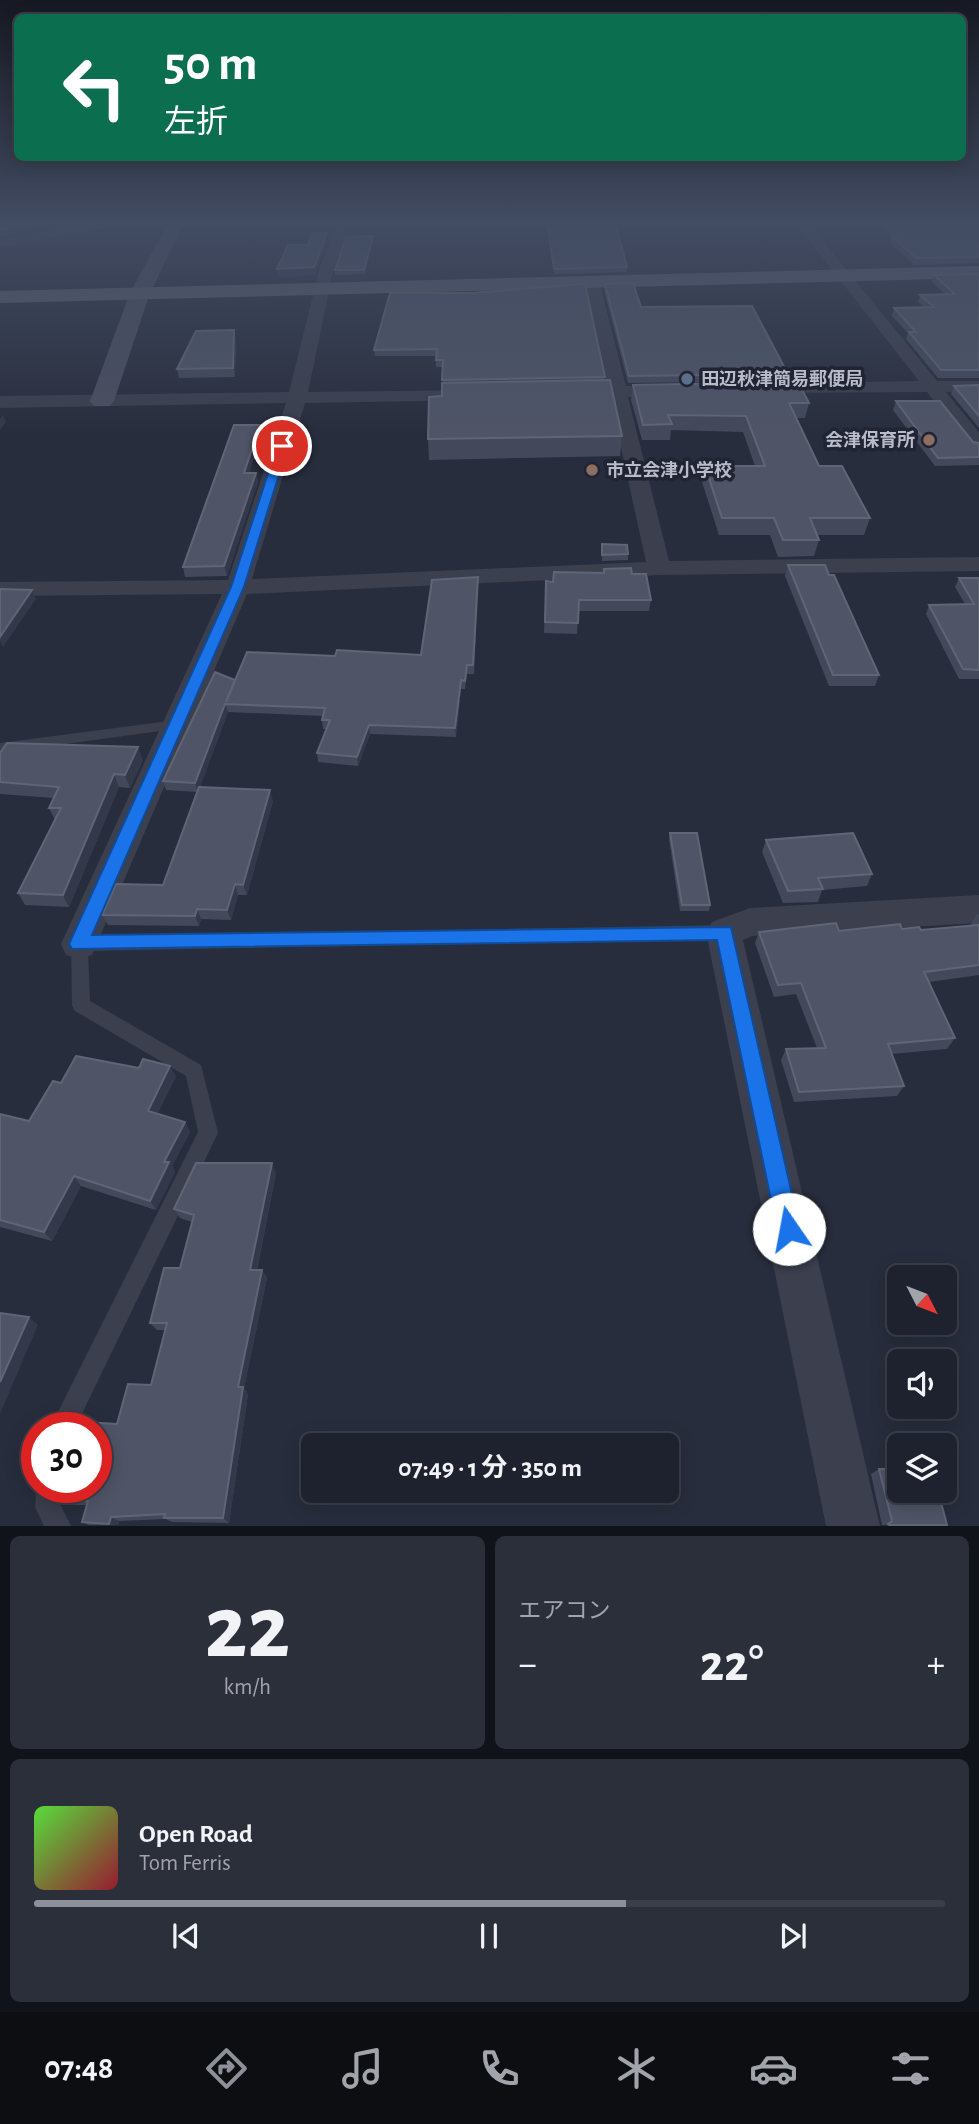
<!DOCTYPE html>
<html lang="ja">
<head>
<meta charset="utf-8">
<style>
  body { margin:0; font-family:"Alegreya Sans","Noto Sans JP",sans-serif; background:#2b2f3a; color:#f1f3f6; height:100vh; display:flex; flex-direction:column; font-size:26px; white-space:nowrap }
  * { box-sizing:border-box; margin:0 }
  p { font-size:23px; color:#a1a4aa }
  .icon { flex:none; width:38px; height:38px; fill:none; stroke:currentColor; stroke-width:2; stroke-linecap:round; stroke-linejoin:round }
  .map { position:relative; height:1526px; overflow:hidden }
  .details { display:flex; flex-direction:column; gap:10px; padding:10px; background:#101319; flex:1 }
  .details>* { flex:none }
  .banner { position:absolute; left:14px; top:14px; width:952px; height:147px; border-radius:10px; box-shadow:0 4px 18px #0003,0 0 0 2px #3c3f4a; background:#0b6e4f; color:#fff; overflow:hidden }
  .needle { width:46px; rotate:132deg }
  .buttons { position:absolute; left:887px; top:1265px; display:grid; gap:14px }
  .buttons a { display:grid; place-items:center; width:70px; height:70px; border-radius:10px; background:#1e222e; box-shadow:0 4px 18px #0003,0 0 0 2px #3c3f4a; font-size:35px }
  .speed { position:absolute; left:21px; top:1412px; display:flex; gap:14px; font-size:35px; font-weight:700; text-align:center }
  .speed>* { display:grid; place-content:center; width:91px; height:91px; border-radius:50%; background:#1e222e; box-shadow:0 4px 18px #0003,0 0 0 2px #3c3f4a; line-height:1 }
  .speed .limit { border:10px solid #d22; background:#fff; color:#111 }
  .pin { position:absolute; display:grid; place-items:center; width:60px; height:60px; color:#fff; margin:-30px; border:4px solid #fff; border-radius:50%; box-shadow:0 2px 7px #0007 }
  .me { position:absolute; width:77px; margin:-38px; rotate:348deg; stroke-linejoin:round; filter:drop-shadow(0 0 5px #0008) }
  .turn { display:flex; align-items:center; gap:24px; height:147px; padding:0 35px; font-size:32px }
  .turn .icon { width:91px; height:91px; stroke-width:2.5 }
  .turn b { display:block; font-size:49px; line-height:60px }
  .big { font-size:52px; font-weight:700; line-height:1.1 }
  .details .tile { flex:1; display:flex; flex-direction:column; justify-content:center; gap:10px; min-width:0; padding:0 24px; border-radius:10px; background:#2b2f3a }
  .details .dial { align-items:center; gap:0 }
  .dial b { font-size:91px; line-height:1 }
  .song { display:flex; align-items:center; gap:21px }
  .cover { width:84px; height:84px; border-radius:10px; background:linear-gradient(135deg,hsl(110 70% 55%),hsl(350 70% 35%)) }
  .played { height:7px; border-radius:4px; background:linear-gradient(90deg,#8c9099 65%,#3c3f4a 65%) }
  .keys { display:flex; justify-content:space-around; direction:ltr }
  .heat { display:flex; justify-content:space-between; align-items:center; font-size:38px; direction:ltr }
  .details .tiles { flex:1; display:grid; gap:10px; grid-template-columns:1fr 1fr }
  .tile:last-child { grid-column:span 2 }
  .trip { position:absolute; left:301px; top:1433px; width:378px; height:70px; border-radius:10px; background:#1e222e; box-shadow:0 4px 18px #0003,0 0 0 2px #3c3f4a; font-weight:700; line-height:70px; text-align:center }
  .dock { display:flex; height:112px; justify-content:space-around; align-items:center; background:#0c0e12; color:#a1a4aa }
  .dock .icon { width:49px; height:49px }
  .dock .current { color:#8c9099 }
  .dock b { font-size:32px; color:#f1f3f6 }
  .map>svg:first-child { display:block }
</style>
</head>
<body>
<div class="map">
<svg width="979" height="1526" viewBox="0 0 979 1526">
  <rect width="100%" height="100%" fill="#282d3d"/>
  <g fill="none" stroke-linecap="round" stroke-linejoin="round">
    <path fill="#3b3f4e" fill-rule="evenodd" d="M 177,720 L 182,722 L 184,725 L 182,728 L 0,753 L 0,743 Z
      M 724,925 L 730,927 L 732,932 L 730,937 L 724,939 L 88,951 L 90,1001 L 201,1065 L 218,1133 L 75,1428 L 50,1428 L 198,1132 L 186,1076 L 75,1011 L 72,1005 L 71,944 L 73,939 L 79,937 Z
      M 37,1485 L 37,1488 L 60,1488 L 60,1504 L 71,1526 L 44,1526 L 35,1507 Z"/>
    <path fill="#3b3f4e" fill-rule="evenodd" d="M 101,221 L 157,221 L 151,225 L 107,228 L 0,247 L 0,239 Z
      M 339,221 L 351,221 L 334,267 L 308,392 L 483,390 L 492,395 L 483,400 L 305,403 L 252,579 L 646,562 L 610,398 L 571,398 L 562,393 L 571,388 L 608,387 L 585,281 L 592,277 L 599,281 L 626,386 L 672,386 L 681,391 L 672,396 L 628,397 L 669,561 L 979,557 L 979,571 L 659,575 L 247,594 L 92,955 L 79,959 L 66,955 L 61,944 L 222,594 L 0,596 L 0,582 L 228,580 L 286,403 L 0,408 L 0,396 L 289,392 L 320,267 Z
      M 794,221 L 807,221 L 937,381 L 979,381 L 979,391 L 946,392 L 979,432 L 979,451 L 972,449 L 927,392 L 754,393 L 751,389 L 760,384 L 919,381 Z
      M 979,895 L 979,923 L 752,936 L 743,940 L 880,1526 L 826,1526 L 706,932 L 712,922 L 750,908 Z"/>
    <path fill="#4a4e60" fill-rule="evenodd" d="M 169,221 L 185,221 L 150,293 L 114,401 L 110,406 L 94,406 L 90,401 L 130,293 Z"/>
    <path fill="#5a5e6d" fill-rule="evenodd" d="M 979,266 L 979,278 L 0,303 L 0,291 Z"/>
  </g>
  <path fill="#43495b" d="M 546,221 L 615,221 L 627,267 L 627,272 L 554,274 Z
    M 877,221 L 979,221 L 979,263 L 914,265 L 890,243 L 892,236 Z
    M 373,236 L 373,241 L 365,274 L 335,275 L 335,270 Z
    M 979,274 L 979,378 L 938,378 L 906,339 L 908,333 L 892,316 L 894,308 L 924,307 L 918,302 L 920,295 L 945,294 L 932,282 L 934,275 Z
    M 605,284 L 641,307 L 788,374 L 786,381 L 628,383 L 604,290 Z
    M 390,293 L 605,377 L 605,380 L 622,436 L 620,456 L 429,460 L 428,439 L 442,396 L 443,367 L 436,367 L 436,356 L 375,356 L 374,350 Z
    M 236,339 L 235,377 L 179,378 L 177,369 Z
    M 633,385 L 809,403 L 805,418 L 796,418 L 819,466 L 870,518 L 864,535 L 817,535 L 819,540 L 814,556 L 778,557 L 770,535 L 719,535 L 702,482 L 705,466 L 755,466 L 743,432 L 671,430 L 670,440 L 642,440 L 631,400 Z
    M 979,385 L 979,428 L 951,394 L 954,386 Z
    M 896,401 L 973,442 L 979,443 L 979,465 L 935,466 L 893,410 Z
    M 260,425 L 261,434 L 249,473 L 256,473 L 258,482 L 227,576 L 185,577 L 183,567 Z
    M 602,544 L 628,554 L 628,560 L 602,561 Z
    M 788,565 L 829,575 L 879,675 L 875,686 L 829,686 L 785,576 Z
    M 632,574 L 651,600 L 649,611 L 578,611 L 577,634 L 544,633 L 546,581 L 553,582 Z
    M 959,578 L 979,578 L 979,679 L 959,679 L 926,614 L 929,605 L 965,604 L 955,587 Z
    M 478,586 L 474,674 L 467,674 L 465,689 L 461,689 L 456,737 L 370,734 L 358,766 L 318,762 L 317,753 L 327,729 L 323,729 L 322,720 L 323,716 L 228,712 L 198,792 L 166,790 L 163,781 L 235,680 L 335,656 L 421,655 Z
    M 0,753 L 143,760 L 130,788 L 119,787 L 69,907 L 25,905 L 18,893 L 55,820 L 49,808 L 54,798 L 0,794 Z
    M 273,801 L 247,895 L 238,895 L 231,920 L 201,919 L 199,926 L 108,925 L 102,915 L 163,885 Z
    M 670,833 L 710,905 L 709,911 L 680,911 L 669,839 Z
    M 766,840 L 872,874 L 867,886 L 822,890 L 818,902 L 783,903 L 762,852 Z
    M 979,914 L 979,975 L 929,982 L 955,1038 L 947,1049 L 891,1054 L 904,1086 L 897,1096 L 794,1102 L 781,1060 L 786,1049 L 817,1048 L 796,994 L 774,997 L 755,943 L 759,932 L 902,929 L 921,930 L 970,926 L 976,915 Z
    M 176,1076 L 157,1114 L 185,1122 L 190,1132 L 172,1166 L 175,1172 L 156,1210 L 81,1186 L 52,1241 L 0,1227 L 0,1114 L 29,1121 L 61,1083 Z
    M 276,1173 L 257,1270 L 262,1270 L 267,1278 L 244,1388 L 248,1394 L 229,1523 L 172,1522 L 166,1519 L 119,1521 L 118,1525 L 89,1525 L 82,1522 L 86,1505 L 72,1505 L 62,1500 L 117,1424 L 151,1385 L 165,1330 L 157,1330 L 150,1323 L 180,1268 L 192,1222 L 180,1218 L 174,1209 Z
    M 879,1469 L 947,1525 L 882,1525 L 871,1474 Z"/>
  <path fill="#33384a" d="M 43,221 L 48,221 L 44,228 L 0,237 L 0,230 Z
    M 327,233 L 328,241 L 315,275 L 279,278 L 277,269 Z
    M 373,236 L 373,241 L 365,274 L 364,270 Z
    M 234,330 L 236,339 L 235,377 L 233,368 Z
    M 3,415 L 6,422 L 0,430 L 0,419 Z
    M 260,425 L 261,434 L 246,482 L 244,473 Z
    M 256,473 L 258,482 L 227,576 L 224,566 Z
    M 32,590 L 36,599 L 3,647 L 0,640 L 0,637 Z
    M 467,665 L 467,674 L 465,689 L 465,681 Z
    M 461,680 L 461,689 L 456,737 L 455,728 Z
    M 225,704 L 228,712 L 198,792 L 195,783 Z
    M 369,725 L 370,734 L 358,766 L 357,757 Z
    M 138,747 L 143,760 L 130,788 L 125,775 Z
    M 114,774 L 119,787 L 69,907 L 63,895 Z
    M 270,790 L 273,801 L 247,895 L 243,885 Z
    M 235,884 L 238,895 L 231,920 L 227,910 Z
    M 197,909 L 201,919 L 199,926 L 195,916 Z
    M 170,1066 L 176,1076 L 154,1122 L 148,1111 Z
    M 185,1122 L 190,1132 L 172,1166 L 175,1172 L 156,1210 L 150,1201 L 164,1162 Z
    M 272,1163 L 276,1173 L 255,1278 L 250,1270 Z
    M 74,1176 L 81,1186 L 52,1241 L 44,1232 Z
    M 262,1270 L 267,1278 L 244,1388 L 248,1394 L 229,1523 L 223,1518 L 238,1387 Z
    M 29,1317 L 38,1325 L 0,1414 L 0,1382 Z
    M 111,1517 L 119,1521 L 118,1525 L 111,1525 L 109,1524 Z"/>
  <path fill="#4f5567" stroke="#606576" stroke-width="2" d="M 0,221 L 43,221 L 0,230 Z
    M 547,221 L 615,221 L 627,267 L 554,269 Z
    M 885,221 L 979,221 L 979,257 L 916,258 L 892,236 L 901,236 Z
    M 311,233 L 327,233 L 314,267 L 277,269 L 288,245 L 308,245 Z
    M 373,236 L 364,270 L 335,270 L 346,237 Z
    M 979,274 L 979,370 L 941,370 L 909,332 L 916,332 L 894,308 L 934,307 L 920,295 L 955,294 L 934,275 Z
    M 633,283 L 641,307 L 752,306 L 788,374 L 629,376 L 605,284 Z
    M 585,284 L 605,377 L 442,380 L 443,360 L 436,360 L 437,349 L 374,350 L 390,293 L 471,293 Z
    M 234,330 L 233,368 L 177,369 L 196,331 Z
    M 610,380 L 622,436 L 428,439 L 429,397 L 442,396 L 442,383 Z
    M 798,382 L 809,403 L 789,403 L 819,466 L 842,466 L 870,518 L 810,518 L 819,540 L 783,540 L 774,518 L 722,518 L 705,466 L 765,466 L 746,416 L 668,415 L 672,424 L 643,425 L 633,385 Z
    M 979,385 L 979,416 L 954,386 Z
    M 896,401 L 940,401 L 973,442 L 979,443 L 979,457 L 938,458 Z
    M 234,425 L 260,425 L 244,473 L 256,473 L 224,566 L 183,567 Z
    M 602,544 L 627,545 L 628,554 L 602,555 Z
    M 788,565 L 825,565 L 829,575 L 834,575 L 879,675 L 833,675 Z
    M 631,568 L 632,574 L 646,574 L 651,600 L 579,600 L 578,623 L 545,622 L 546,581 L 553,582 L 554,572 L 604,573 L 604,569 Z
    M 478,577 L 473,665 L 467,665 L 465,681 L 461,680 L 455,728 L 369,725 L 357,757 L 317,753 L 330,720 L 322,720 L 325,708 L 225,704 L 195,783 L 163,781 L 215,672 L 235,680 L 226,702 L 247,652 L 335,656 L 337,650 L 421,655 L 432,580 Z
    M 959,578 L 979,578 L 979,670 L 963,669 L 929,605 L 974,604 Z
    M 0,589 L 32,590 L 0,637 Z
    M 7,743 L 138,747 L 125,775 L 114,774 L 63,895 L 18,893 L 61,808 L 49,808 L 59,787 L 0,782 L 0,753 Z
    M 199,787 L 270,790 L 243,885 L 235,884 L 227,910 L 197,909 L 195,916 L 102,915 L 116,884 L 163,885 Z
    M 670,833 L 697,833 L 710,905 L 682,905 Z
    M 853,833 L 872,874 L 818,878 L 823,889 L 788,891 L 766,840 Z
    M 836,923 L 839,931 L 900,924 L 902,929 L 919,927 L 921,930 L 979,925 L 979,965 L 924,972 L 955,1038 L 888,1044 L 904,1086 L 799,1092 L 786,1049 L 826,1048 L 801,983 L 778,985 L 759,932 Z
    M 76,1056 L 139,1068 L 143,1059 L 170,1066 L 148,1111 L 185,1122 L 164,1162 L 169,1162 L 150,1201 L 74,1176 L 44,1232 L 0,1220 L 0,1114 L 29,1121 L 53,1081 L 61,1083 Z
    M 196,1163 L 272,1163 L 250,1270 L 262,1270 L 238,1387 L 243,1387 L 223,1518 L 164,1518 L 165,1514 L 111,1517 L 109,1524 L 82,1522 L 88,1501 L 62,1500 L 66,1488 L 96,1488 L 96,1428 L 83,1428 L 85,1422 L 117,1424 L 128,1384 L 151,1385 L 167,1323 L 150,1323 L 164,1268 L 180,1268 L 194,1215 L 174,1209 Z
    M 0,1313 L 29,1317 L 0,1382 Z
    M 879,1469 L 900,1469 L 900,1491 L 938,1491 L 947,1525 L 889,1525 L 888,1524 L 892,1521 Z"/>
  <linearGradient id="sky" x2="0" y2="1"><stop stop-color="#161922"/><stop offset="0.51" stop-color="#424c62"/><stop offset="1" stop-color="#424c62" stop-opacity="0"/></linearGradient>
  <rect width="979" height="435" fill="url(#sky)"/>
  <path fill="#1a73e8" stroke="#114b97" stroke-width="2" d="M 282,443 L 288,446 L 244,587 L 92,935 L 731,927 L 800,1229 L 797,1237 L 789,1241 L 780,1237 L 777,1229 L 717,940 L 72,949 L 69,944 L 231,587 L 277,446 Z"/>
  <circle fill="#5c6f8a" stroke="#202433" stroke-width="2.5" cx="687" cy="379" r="7"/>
  <g fill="#8d6e63" stroke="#202433" stroke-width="2.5">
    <circle cx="929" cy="440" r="7"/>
    <circle cx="592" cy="470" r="7"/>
  </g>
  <g text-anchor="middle" stroke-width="7" stroke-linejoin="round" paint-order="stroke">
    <g font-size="18" font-weight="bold" fill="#b8bbc8" stroke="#202433" text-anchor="start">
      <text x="701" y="385">田辺秋津簡易郵便局</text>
      <text x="915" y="446" text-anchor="end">会津保育所</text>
      <text x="606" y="476">市立会津小学校</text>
    </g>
  </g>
</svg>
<div class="buttons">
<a><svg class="needle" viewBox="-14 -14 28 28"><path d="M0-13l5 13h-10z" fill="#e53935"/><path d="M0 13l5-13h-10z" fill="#a1a4aa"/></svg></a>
<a><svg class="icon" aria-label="sound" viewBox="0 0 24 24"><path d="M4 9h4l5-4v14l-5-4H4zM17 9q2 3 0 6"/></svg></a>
<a><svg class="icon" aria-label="layers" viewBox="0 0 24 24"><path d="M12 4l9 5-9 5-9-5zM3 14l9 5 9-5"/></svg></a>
</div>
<div class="speed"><div class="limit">30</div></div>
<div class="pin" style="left:282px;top:446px;background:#d93025"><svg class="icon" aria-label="arrive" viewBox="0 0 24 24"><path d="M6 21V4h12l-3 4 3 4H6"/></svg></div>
<svg class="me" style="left:789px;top:1229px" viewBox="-20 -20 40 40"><circle r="19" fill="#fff"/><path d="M0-13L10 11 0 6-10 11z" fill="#1a73e8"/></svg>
<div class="trip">07:49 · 1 分 · 350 m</div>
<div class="banner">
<div class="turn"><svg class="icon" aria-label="left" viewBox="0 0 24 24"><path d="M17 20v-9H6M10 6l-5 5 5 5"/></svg><div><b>50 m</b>左折</div></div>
</div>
</div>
<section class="details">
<div class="tiles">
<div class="tile dial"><b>22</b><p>km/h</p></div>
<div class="tile"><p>エアコン</p>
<div class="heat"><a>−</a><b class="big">22°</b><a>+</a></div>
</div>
<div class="tile">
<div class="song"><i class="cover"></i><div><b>Open Road</b><p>Tom Ferris</p></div></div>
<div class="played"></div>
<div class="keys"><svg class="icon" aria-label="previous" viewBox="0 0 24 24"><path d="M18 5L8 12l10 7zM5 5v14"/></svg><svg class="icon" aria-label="pause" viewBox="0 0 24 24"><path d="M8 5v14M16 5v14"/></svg><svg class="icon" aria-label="next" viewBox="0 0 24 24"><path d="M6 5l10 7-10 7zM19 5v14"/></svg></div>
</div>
</div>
</section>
<nav class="dock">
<b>07:48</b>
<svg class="icon current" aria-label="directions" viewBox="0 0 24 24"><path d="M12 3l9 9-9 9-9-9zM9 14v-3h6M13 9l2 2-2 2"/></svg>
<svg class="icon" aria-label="music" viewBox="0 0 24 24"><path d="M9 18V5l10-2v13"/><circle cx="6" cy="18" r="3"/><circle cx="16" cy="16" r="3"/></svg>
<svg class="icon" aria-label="phone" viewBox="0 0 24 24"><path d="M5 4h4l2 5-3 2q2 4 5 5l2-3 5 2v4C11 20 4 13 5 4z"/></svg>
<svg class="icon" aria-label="climate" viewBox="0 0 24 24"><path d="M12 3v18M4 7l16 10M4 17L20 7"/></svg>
<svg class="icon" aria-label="car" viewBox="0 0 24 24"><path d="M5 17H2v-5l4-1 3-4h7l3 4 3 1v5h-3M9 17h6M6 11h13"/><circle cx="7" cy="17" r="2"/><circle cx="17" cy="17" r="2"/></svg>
<svg class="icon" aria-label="filters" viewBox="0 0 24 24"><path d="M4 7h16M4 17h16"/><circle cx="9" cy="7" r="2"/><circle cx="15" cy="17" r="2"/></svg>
</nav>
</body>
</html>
